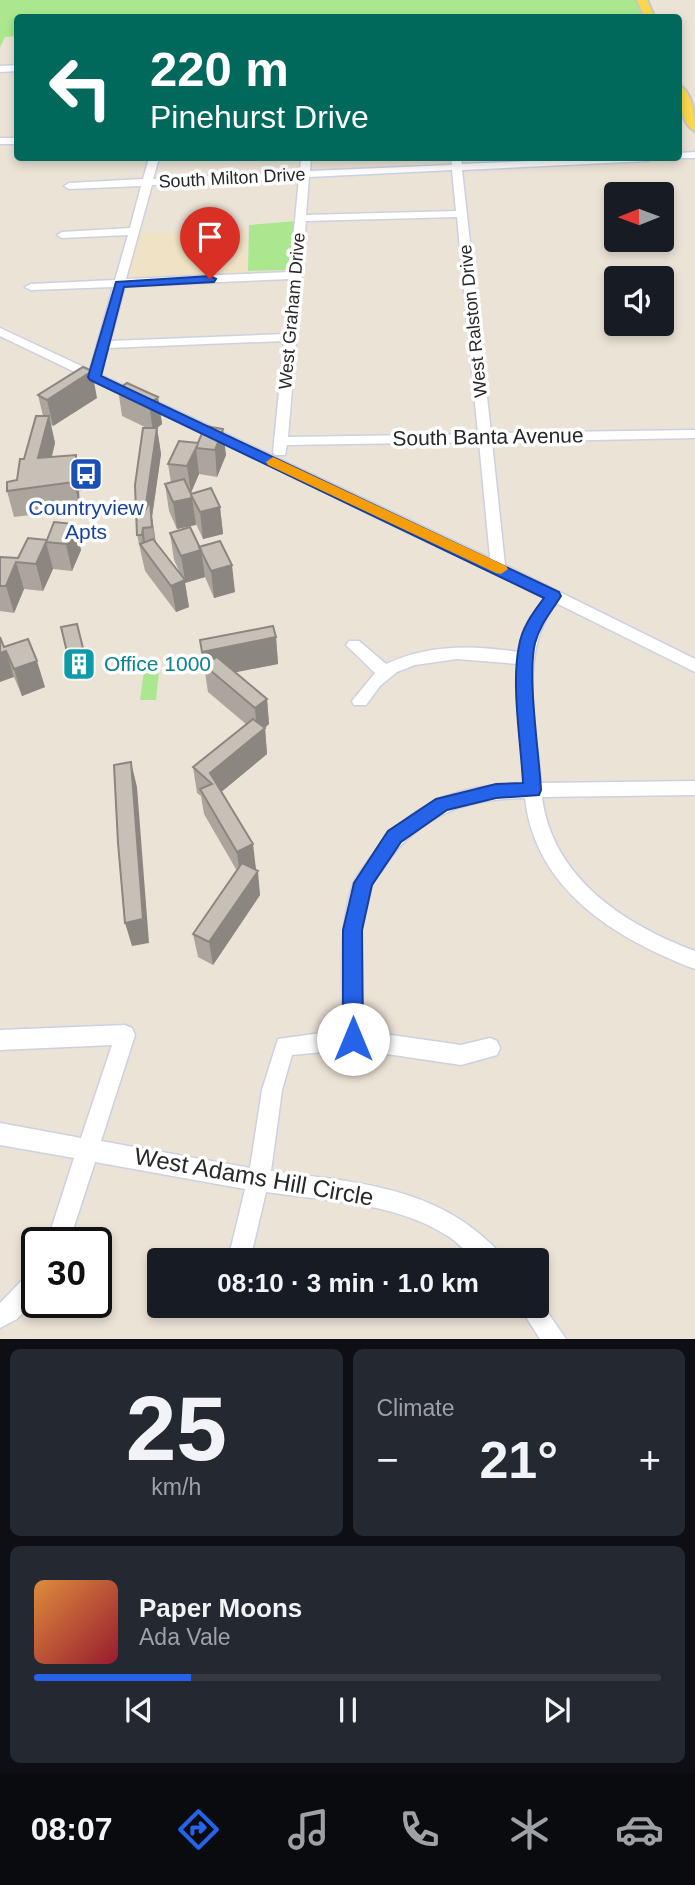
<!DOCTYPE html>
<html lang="en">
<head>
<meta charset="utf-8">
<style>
  body { margin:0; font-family:Arial,sans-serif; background:#242831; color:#f1f3f6; height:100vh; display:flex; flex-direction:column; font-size:26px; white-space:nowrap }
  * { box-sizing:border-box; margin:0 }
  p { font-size:23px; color:#9ea1a6 }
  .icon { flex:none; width:38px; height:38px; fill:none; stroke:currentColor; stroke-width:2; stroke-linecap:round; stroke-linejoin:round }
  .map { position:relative; height:1339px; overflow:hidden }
  .panel { display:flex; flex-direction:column; gap:10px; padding:10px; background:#0d0f14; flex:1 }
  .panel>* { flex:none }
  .banner { position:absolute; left:14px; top:14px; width:668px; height:147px; border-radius:7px; box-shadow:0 4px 10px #0003; background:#00695c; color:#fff; overflow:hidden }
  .needle { width:46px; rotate:269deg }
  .controls { position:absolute; left:604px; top:182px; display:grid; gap:14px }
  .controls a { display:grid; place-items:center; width:70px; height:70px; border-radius:7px; background:#171b24; box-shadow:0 4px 10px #0003; font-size:35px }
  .speed { position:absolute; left:21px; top:1227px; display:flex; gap:14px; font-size:35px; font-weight:700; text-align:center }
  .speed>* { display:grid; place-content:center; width:91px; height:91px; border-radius:50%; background:#171b24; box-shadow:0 4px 10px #0003; line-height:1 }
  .speed .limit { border:4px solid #111; border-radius:10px; background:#fff; color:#111 }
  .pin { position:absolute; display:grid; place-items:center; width:60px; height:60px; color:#fff; margin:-72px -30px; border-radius:50% 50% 50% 0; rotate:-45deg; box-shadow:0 0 7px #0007 }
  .pin .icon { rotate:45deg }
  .me { position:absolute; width:77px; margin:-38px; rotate:0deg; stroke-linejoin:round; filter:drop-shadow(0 0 5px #0008) }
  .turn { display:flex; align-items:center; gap:24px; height:147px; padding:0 21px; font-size:32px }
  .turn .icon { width:91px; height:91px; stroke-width:2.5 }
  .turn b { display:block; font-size:49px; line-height:60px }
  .big { font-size:52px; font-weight:600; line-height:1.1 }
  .panel .widget { flex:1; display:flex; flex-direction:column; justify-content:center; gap:10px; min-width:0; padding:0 24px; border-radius:10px; background:#242831 }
  .panel .dial { align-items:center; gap:0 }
  .dial b { font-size:91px; line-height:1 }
  .song { display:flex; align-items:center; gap:21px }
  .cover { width:84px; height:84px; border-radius:10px; background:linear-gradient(135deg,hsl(30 70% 55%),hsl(350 70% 35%)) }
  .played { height:7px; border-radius:4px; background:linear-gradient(90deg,#2563eb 25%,#363941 25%) }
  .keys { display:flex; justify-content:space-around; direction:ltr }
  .heat { display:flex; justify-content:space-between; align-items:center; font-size:38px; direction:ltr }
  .panel .tiles { flex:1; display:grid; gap:10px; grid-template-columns:1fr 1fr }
  .widget:last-child { grid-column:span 2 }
  .trip { position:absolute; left:147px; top:1248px; width:402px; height:70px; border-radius:7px; background:#171b24; box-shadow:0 4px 10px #0003; font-weight:600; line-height:70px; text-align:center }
  .dock { display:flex; height:112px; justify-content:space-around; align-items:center; background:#090b0e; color:#9ea1a6 }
  .dock .icon { width:49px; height:49px }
  .dock .active { color:#2563eb }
  .dock b { font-size:32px; color:#f1f3f6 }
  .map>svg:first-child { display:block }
</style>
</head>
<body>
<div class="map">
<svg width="695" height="1339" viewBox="0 0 695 1339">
  <rect width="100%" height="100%" fill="#ece3d7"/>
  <path fill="#efe2c5" d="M 246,228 L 247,274 L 124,281 L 136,234 Z"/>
  <path fill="#abe78f" d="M 0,0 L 643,0 L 652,17 L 439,14 L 18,18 L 17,36 L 5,37 L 0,47 Z
    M 296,221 L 290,270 L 248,271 L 249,225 Z
    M 159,670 L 156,700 L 140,700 L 144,671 Z"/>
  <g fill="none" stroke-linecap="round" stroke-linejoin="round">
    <defs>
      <path id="minor" d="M 18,65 L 18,71 L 0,72 L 0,66 Z
        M 0,138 L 18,138 L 18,144 L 0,144 Z
        M 695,152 L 695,158 L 675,158 L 679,158 L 679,153 Z
        M 149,158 L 159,158 L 153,179 L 300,172 L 301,158 L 311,158 L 310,171 L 452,165 L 451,158 L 461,158 L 462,164 L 598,158 L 653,158 L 648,161 L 462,170 L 491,433 L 695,430 L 695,438 L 492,442 L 505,565 L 695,659 L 695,672 L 556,603 C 518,653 536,725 541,783 L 695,781 L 695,795 L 542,797 C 552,878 625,925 695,951 L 695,969 C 616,939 535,890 525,798 C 466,799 421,814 386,864 C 382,871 374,879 371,886 C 354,930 363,985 363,1031 L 461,1045 L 490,1038 L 497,1041 L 500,1048 L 497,1055 L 461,1065 L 353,1049 L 292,1055 L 282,1090 L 271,1171 C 345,1181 424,1185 482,1236 C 491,1244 499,1250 503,1260 L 475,1260 C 466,1252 457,1241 446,1235 C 394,1202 326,1201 266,1192 L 250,1260 L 228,1260 L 245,1189 L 95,1162 L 69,1242 L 47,1242 L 74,1158 L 0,1145 L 0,1123 L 81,1138 L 112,1045 L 0,1050 L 0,1030 L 125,1025 L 132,1028 L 135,1035 L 101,1141 L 250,1168 L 262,1090 L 278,1039 L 343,1030 C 343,982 337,928 354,882 C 358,873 366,864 372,856 C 409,802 460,784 524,784 L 518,664 L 457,659 L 415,665 L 397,672 L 380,686 L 366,705 L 354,705 L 352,701 L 375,673 L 346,645 L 349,641 L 359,641 L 386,664 C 429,644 472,645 519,652 L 527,625 L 545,598 L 0,336 L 0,328 L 90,370 L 113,287 L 31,290 L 25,287 L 31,284 L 115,280 L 128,235 L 62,238 L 57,235 L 62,232 L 130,228 L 141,186 L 69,189 L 64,186 L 69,183 L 143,179 ZM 452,170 L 456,211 L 306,215 L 309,177 ZM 299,178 L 290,272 L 126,279 L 152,185 ZM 457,217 L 478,434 L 288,437 L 306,221 ZM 290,279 L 285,334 L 110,341 L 125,286 ZM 284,341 L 273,452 L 275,455 L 285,455 L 287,445 L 479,442 L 490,558 L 101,375 L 108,348 Z
        M 37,1270 L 37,1298 L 17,1319 L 0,1328 L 0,1303 L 29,1273 Z
        M 537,1297 L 566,1339 L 540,1339 L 519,1306 L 537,1306 Z"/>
      <path id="major" d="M 637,0 L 647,0 L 655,18 L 645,18 Z
        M 679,85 C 693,93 695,116 695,131 C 681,124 679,100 679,85 Z"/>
    </defs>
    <use href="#minor" stroke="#cdd0e2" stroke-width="3"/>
    <use href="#major" stroke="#c7c7c7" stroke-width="4"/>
    <use href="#minor" fill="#fff" fill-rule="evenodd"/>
    <use href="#major" fill="#fbd74d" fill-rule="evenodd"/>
  </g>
  <path fill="#aba59d" d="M 118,389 L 158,397 L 162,424 L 157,428 L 161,454 L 152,517 L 156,543 L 182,577 L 174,560 L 170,533 L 200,547 L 235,592 L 214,598 L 205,577 L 185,583 L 189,607 L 176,612 L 145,571 L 137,535 L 147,428 L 122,416 Z
    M 38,395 L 97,398 L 53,426 L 51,425 L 55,443 L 52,457 L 76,455 L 82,482 L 82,491 L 79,491 L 80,509 L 14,517 L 7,491 L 17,480 L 24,459 L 43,416 Z
    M 205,426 L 226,455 L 217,477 L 199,474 L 190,493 L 220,507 L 223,534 L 203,539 L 196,524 L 177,529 L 169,511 L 165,484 L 171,483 L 168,464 L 198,443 Z
    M 74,524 L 81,550 L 72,571 L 53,569 L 43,591 L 24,589 L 14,613 L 0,611 L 0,557 L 18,558 Z
    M 276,637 L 278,664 L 235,672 L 267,699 L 269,724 L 265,728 L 267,754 L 221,792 L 256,869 L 254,869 L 260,895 L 213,965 L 198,957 L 193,934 L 237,871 L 204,814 L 201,796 L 197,793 L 193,767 L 246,724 L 208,692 L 200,640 Z
    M 4,647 L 45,687 L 22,696 L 14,677 Z"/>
  <path fill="#8b8680" d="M 92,371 L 97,398 L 53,426 L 47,400 Z
    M 158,397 L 162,424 L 157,428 L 161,454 L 152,517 L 157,553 L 152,522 L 145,511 L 153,431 L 149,404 Z
    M 49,416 L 55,443 L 44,485 L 38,458 Z
    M 223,429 L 226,455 L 217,477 L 215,450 Z
    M 198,444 L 196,448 L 199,474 L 191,493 L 187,466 Z
    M 76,455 L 82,482 L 82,491 L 76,464 Z
    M 73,464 L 79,491 L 80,509 L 74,482 Z
    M 192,498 L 196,525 L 177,529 L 173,502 Z
    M 220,507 L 223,534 L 203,539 L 200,512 Z
    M 74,524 L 81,550 L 72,571 L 66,544 Z
    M 143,528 L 147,554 L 144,550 L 142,535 Z
    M 46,542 L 53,569 L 43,591 L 36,564 Z
    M 201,550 L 205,577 L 185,583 L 189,607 L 176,612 L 171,586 L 185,580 L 181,556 Z
    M 16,562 L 24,589 L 14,613 L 6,586 Z
    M 232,565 L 235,592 L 214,598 L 211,571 Z
    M 276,637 L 278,664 L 217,676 L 204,666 L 202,652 Z
    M 83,648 L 90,674 L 74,678 L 67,652 Z
    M 6,651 L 14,677 L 0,682 L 0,653 Z
    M 37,661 L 45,687 L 22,696 L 14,669 Z
    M 267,699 L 269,724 L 257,733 L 255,708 Z
    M 265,728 L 267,754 L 214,798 L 210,773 Z
    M 131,762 L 137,787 L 149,943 L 132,946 L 125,923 Z
    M 253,844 L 256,869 L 240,876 L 237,852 Z
    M 258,871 L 260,895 L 213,965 L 209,942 Z"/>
  <path fill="#c7c0b7" stroke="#8b8680" stroke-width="2" d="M 83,367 L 92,371 L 47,400 L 38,395 Z
    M 127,383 L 158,397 L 149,404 L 118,389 Z
    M 36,416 L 49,416 L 38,458 L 76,455 L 76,464 L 73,464 L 74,482 L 7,491 L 7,482 L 17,480 L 20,459 L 24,459 Z
    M 205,426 L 223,429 L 215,450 L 196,448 L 198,444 L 187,466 L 168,464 L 179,441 L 198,443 Z
    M 143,428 L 157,428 L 145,511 L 150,501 L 152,527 L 143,528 L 142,535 L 137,535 L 135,485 Z
    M 184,479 L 191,494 L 211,488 L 220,507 L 200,512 L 191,495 L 192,498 L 173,502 L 165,484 Z
    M 54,522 L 74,524 L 66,544 L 46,542 L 36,564 L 16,562 L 6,586 L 0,586 L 0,557 L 18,558 L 28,538 L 47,540 Z
    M 190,527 L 201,550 L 181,556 L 170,533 Z
    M 153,539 L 185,580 L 171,586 L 140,544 Z
    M 220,541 L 232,565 L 211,571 L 199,547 Z
    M 77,624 L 83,648 L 67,652 L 61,627 Z
    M 273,626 L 276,637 L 202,652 L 200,640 Z
    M 0,637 L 4,647 L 28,639 L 37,661 L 14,669 L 6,651 L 0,653 Z
    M 217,657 L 267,699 L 255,708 L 204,665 Z
    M 253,719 L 265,728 L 210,773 L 253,844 L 237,852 L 200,789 L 212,784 L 193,767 Z
    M 131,762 L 143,919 L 125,923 L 118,843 L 114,765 Z
    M 242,863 L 258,871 L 209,942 L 193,934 Z"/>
  <path fill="#2563eb" stroke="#184099" stroke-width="2" d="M 210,276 L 216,279 L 214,282 L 124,287 L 101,376 L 559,592 L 561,596 C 551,612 540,624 535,643 C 527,676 539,753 541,790 L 539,795 L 496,798 L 447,810 L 401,842 L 372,885 L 362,930 L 363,1039 L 361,1046 L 353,1049 L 346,1046 L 343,1039 L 343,930 L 354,883 L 388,831 L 436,799 L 496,784 L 523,783 C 521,743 511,684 519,646 C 522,627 533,613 544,598 L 90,380 L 88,377 L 116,282 Z"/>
  <path fill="#f59e0b" d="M 273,457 L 506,566 L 508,569 L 501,574 L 496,573 L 268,465 L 266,462 Z"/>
  <defs>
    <symbol id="bus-square" viewBox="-11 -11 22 22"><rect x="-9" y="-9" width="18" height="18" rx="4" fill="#1a4fb4" stroke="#fff"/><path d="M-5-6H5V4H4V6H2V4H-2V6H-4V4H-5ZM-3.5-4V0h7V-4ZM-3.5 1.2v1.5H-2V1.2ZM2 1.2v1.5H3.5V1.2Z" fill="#fff"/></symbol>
    <symbol id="building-square" viewBox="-11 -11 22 22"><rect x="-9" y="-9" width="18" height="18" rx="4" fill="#0f9aa8" stroke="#fff"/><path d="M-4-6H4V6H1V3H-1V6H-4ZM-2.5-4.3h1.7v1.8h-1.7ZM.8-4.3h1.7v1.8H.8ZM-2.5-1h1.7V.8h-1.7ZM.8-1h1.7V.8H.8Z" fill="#fff"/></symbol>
  </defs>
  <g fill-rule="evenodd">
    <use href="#bus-square" x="67" y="455" width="38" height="38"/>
    <use href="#building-square" x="60" y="645" width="38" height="38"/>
  </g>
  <g text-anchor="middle" stroke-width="7" stroke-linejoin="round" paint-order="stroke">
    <g font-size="18" fill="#282828" stroke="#fff">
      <text transform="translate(232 178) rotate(-3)" y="6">South Milton Drive</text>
      <text transform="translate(292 311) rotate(-85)" y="6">West Graham Drive</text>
      <text transform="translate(473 321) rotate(-96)" y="6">West Ralston Drive</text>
    </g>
    <g font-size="21" fill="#282828" stroke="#fff">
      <text transform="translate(488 437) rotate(-1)" y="7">South Banta Avenue</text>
    </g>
    <g font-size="21" fill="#164399" stroke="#fff">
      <text x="86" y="515">Countryview<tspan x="86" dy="24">Apts</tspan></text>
    </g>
    <g font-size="21" fill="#0d838f" stroke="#fff" text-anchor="start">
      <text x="104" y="671">Office 1000</text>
    </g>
    <g font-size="24" fill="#282828" stroke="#fff">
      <text transform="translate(254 1177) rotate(10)" y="8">West Adams Hill Circle</text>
    </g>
  </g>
</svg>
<div class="controls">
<a><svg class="needle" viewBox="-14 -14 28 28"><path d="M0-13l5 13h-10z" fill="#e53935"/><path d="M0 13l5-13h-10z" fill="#9ea1a6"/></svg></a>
<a><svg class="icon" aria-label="sound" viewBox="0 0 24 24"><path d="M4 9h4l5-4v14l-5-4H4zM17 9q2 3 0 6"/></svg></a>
</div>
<div class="speed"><div class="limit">30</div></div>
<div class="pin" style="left:210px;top:279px;background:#d93025"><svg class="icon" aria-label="arrive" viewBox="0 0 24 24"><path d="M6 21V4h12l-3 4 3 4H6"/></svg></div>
<svg class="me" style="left:353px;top:1039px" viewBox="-20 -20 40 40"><circle r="19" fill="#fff"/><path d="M0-13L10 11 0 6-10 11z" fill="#2563eb"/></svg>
<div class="trip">08:10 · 3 min · 1.0 km</div>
<div class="banner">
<div class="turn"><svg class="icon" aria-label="left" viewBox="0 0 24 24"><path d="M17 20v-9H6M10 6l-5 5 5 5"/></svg><div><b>220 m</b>Pinehurst Drive</div></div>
</div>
</div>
<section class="panel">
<div class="tiles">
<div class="widget dial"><b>25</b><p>km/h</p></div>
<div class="widget"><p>Climate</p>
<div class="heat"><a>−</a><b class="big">21°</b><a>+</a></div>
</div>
<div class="widget">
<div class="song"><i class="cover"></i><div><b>Paper Moons</b><p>Ada Vale</p></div></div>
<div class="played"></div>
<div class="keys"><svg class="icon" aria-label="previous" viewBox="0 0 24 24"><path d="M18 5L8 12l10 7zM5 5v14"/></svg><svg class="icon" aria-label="pause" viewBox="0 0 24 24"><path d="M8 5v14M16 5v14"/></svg><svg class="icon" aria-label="next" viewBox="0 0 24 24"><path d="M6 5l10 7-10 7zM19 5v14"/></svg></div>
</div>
</div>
</section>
<nav class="dock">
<b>08:07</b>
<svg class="icon active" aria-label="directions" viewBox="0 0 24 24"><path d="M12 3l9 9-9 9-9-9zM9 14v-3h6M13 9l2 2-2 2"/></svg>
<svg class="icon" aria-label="music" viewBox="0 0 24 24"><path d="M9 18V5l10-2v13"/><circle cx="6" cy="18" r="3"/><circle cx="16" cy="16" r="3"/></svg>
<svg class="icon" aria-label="phone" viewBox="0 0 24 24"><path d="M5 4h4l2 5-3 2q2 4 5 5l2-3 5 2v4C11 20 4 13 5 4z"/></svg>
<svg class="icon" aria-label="climate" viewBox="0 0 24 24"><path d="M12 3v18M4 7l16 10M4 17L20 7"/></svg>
<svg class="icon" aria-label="car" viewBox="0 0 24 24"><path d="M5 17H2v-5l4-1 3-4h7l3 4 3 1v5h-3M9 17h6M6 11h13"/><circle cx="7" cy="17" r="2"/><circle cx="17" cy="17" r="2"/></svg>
</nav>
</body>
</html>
